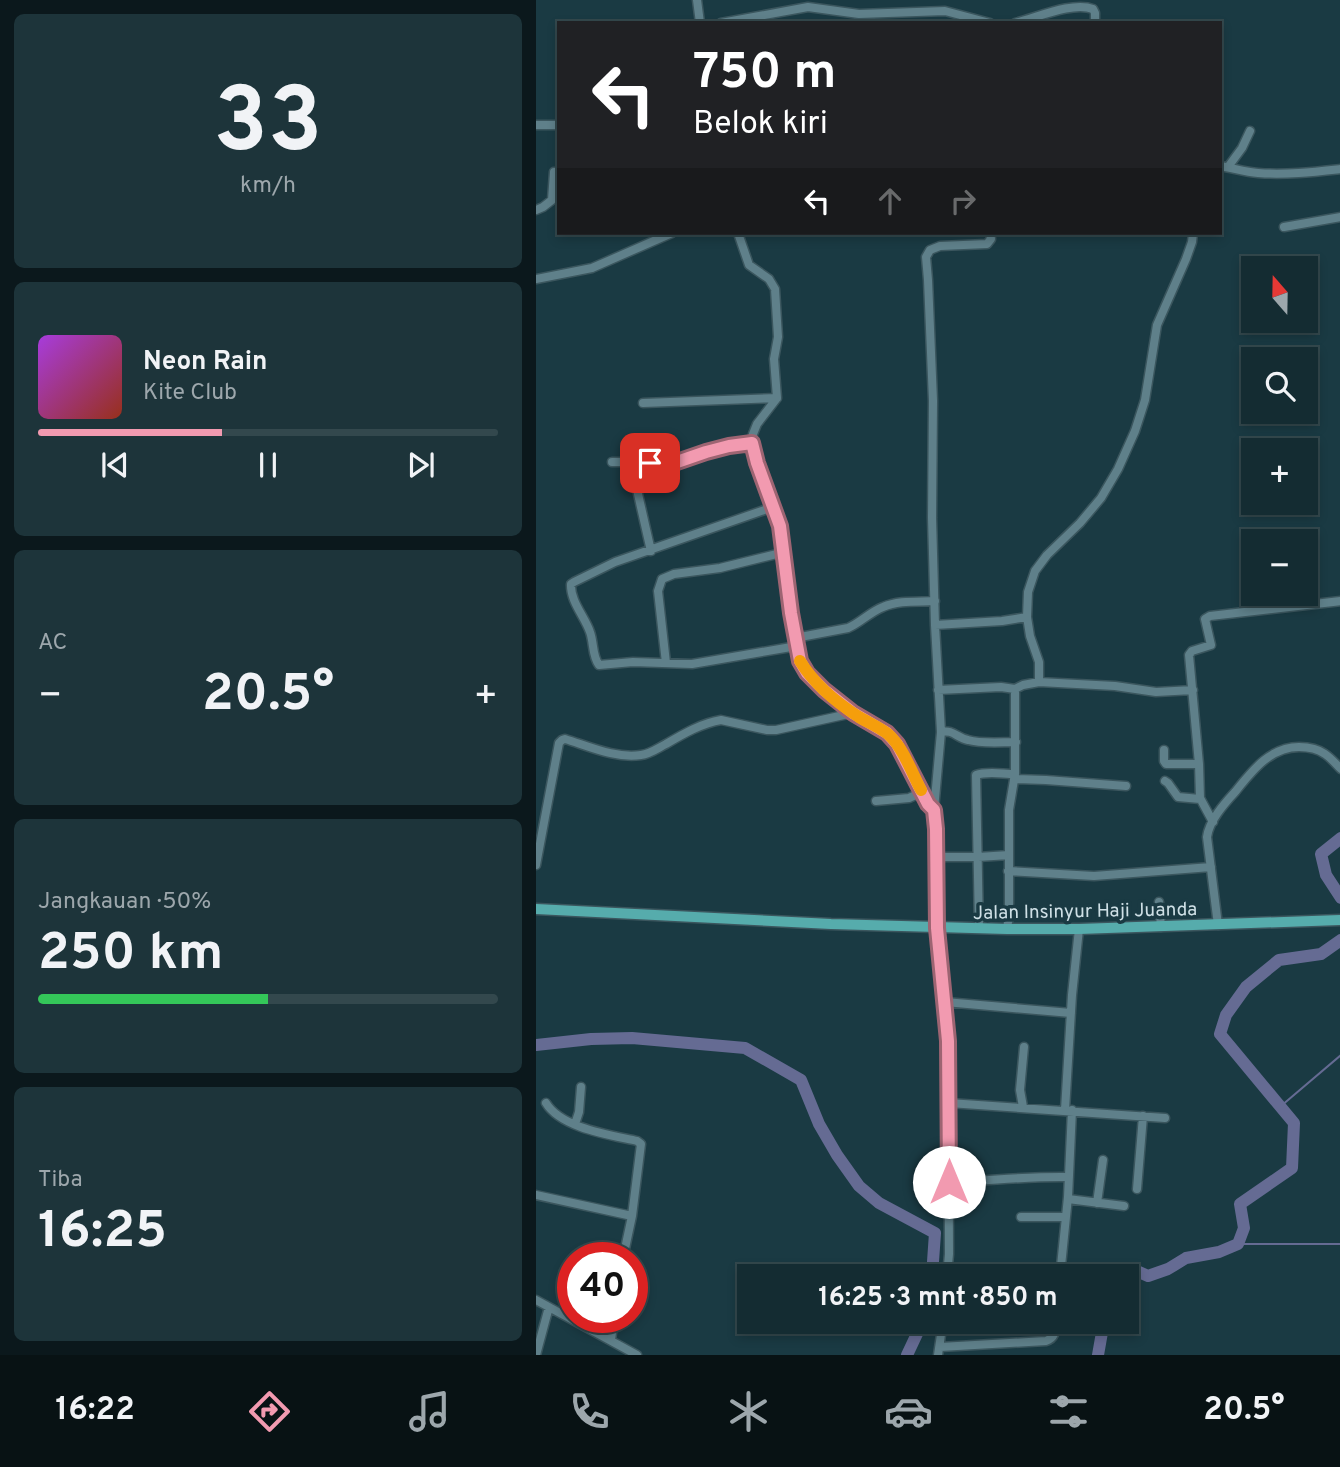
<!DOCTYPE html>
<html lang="id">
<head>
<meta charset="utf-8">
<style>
  body { margin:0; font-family:Overpass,sans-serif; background:#1d343a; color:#f1f3f6; height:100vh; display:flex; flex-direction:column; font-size:26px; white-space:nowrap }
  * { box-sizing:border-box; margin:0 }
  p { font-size:23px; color:#9da7ac }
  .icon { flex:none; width:38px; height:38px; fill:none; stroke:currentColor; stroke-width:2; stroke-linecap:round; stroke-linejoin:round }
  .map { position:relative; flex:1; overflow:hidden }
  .drawer { display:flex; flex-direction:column; gap:14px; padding:14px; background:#0b181c; width:536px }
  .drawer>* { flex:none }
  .top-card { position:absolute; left:21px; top:21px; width:665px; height:214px; border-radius:0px; box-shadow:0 4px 10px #0003,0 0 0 2px #33484d; background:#202124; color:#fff; overflow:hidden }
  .needle { width:46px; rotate:340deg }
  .buttons { position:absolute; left:705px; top:256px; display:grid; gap:14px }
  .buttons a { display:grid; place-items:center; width:77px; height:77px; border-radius:0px; background:#142c32; box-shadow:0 4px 10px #0003,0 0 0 2px #33484d; font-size:35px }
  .speed { position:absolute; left:21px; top:1242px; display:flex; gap:14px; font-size:35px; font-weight:700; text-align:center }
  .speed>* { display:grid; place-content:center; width:91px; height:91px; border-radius:50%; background:#142c32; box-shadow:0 4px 10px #0003,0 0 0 2px #33484d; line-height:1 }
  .speed .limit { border:10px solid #d22; background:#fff; color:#111 }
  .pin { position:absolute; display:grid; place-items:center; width:60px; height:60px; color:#fff; margin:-30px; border-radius:14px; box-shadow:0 4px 10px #0006 }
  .me { position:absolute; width:77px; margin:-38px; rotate:0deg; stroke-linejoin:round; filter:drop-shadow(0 0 5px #0008) }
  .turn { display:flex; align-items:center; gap:24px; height:147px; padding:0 21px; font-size:32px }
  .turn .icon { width:91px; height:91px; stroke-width:2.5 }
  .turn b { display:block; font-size:49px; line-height:60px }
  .lanes { display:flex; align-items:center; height:66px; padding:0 21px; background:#0003; justify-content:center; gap:35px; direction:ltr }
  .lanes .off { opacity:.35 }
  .big { font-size:52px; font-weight:700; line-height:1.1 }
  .drawer .widget { flex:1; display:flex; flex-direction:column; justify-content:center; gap:10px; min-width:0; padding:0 24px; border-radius:10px; background:#1d343a }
  .drawer .dial { align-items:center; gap:0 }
  .dial b { font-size:91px; line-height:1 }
  .song { display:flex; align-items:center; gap:21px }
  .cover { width:84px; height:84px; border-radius:10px; background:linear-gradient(135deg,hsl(280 70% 55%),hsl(10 70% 35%)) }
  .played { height:7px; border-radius:4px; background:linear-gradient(90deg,#f29ab0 40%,#33484d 40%) }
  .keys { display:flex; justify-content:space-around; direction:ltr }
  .heat { display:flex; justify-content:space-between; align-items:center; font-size:38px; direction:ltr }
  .charge { height:10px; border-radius:5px; background:linear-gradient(90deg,#34c759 50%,#33484d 0) }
  .trip { position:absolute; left:201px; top:1264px; width:402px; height:70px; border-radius:0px; background:#142c32; box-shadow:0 4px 10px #0003,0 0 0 2px #33484d; font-weight:700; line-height:70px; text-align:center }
  .menu { display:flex; height:112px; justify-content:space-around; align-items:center; background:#081214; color:#9da7ac }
  .menu .icon { width:49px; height:49px }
  .menu .on { color:#f29ab0 }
  .menu b { font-size:32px; color:#f1f3f6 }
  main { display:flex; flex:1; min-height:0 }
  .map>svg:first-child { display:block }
</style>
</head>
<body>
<main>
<section class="drawer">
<div class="widget dial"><b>33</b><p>km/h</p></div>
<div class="widget">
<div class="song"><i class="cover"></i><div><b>Neon Rain</b><p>Kite Club</p></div></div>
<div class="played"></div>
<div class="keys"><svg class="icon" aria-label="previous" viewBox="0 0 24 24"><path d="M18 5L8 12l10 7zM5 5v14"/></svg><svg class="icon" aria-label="pause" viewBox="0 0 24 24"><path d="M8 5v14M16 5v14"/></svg><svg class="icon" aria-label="next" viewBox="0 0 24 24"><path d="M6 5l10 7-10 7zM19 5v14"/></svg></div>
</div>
<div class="widget"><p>AC</p>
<div class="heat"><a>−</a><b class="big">20.5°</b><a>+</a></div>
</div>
<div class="widget"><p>Jangkauan · 50%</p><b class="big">250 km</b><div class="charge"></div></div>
<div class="widget"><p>Tiba</p><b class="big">16:25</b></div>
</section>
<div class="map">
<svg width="805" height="1355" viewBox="0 0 805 1355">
  <rect width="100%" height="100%" fill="#1a3a43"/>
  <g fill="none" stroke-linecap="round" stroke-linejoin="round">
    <path stroke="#656b93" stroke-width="2" d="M 745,1106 L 805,1055
      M 702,1244 L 805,1244"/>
    <path stroke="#656b93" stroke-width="12" d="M 805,838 L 785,854 L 790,875 L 805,898
      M 0,1045 L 55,1039 L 96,1038 L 209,1048 L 265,1080 L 283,1124 L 301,1155 L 323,1186 L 343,1203 L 399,1233 L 396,1276
      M 590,1276 L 603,1272 L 612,1276 L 632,1269 L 650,1258 L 683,1252 L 702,1244 L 708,1228 L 704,1204 L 756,1168 L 758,1123 L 684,1034 L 690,1015 L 710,987 L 743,960 L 785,954 L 805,940
      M 371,1355 L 387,1321
      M 562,1355 L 568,1321"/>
    <defs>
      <path id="minor" d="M 161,0 L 164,23
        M 185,23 L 272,7 L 323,14 L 409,11 L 454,23
        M 479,23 C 500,18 537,1 557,9 L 559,13 L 559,23
        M 0,125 L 23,125
        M 684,166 C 697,168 709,172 722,173 C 750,175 777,172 805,169
        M 692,167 L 706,148 L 714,131
        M 0,210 L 7,207 L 16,200 L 18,172
        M 748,227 L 805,217
        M 202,233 L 213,265 L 233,279 L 239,289 L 242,337 L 238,359 L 241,398 L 221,424 L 217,434 L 216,443 L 221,463 L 244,526 L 255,613 L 264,661 L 271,673 L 288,690 L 317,713 L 351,733 L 361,744 L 392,804 L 398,810
        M 0,279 L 56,268 L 136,233
        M 107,403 L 241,398
        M 76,462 L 141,462 L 170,452 L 193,446 L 216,443
        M 98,463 L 102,494 L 115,551
        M 237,507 L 79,562 L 38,582 L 35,584 C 34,601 49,617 54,632 C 58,643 56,656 63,665 L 97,662 L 156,664 L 261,646
        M 491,617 L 492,592 L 499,571 L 511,555 L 544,523 L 565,498 L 582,469 L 599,431 L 609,400 L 621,325 L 650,259 L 656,242 L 657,233
        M 399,625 L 466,621 L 491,617 L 494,636 L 503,662 L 503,682
        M 259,638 L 312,628 C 324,623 334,612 347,607 C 363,600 382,602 399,601
        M 130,663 L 122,591 L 126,579 L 138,574 L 184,568 L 249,552
        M 402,690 L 465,687 L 479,689 L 487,685 L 503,682 L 579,686 L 620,692 L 657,690
        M 405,732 C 417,729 421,738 432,740 C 446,744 465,742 480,742
        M 628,750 L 628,761 L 630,764 L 663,764 L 664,798 L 677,822
        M 663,764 L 653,655 L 656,651 L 675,645 L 669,619 L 674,616 L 805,601
        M 478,779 L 510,780 L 590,786
        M 629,781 L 632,783 L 642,797 L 664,799
        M 340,801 L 373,798 L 386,792
        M 401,857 L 442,857 L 473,855
        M 0,865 L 23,743 L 26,740 L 29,739 C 52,746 80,759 105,755 C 114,754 122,748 130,744 C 147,734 166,723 185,720 L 231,730 L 240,730 L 317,713
        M 472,871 L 558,876 L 675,867
        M 623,902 L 625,927
        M 682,925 L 671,837 C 673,821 688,804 699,792 C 716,771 734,747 763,747 C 772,747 782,749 789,754 C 795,758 800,764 805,769
        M 443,928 L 440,775 C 451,771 466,774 479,774
        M 471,929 L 473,915 L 473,810 L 479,774 L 479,689
        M 409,1002 L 535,1013
        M 10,1103 C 25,1128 74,1135 101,1141 L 105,1144 L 96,1216 L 87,1258
        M 413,1103 L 629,1118
        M 487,1107 L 484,1090 L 488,1047
        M 529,1110 L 536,995 L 543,929
        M 39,1124 L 43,1112 L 45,1087
        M 413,1182 C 453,1181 493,1176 533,1177
        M 601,1189 L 607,1116
        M 0,1195 L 96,1216
        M 532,1199 L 588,1206
        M 561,1203 L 567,1160
        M 485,1217 L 530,1217
        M 411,1276 L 413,1254 L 412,1041 L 401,928 L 400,829 L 398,810 L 405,732 L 399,625 L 396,518 L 397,401 L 392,280 L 390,257 L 394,250 L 404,246 L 451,244 L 455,239 L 454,233
        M 524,1276 L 532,1197 L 536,1110
        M 0,1300 L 101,1355
        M 75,1340 L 78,1318
        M 404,1347 L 510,1341 C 520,1338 519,1330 520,1321
        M 0,1355 L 13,1307
        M 402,1355 L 407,1321"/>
      <path id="major" d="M 0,909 L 295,924 L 471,929 L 543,929 L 805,920"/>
    </defs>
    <use href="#minor" stroke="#3b565e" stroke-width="11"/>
    <use href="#major" stroke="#3b565e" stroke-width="13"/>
    <use href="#minor" stroke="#5f808a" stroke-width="8"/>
    <use href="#major" stroke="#56acac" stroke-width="10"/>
  </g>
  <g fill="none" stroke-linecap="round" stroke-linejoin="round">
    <defs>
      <path id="route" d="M 114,463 L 141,462 L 170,452 L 193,446 L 216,443 L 221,463 L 244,526 L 255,613 L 264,661 L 271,673 L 288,690 L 317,713 L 351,733 L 361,744 L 392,804 L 398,810 L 400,829 L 401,928 L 412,1041 L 413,1182"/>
    </defs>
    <use href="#route" stroke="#9d6472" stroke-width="18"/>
    <use href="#route" stroke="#f29ab0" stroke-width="12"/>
    <path stroke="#f59e0b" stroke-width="12" d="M 264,661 C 278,684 301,703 323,717 C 333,723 343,727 352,734 C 367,747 376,773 385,790"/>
  </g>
  <g text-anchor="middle" stroke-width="7" stroke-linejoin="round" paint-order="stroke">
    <g font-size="19" fill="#cfe0e6" stroke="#1a3a43">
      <text transform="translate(549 910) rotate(-1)" y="7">Jalan Insinyur Haji Juanda</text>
    </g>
  </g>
</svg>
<div class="buttons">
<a><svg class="needle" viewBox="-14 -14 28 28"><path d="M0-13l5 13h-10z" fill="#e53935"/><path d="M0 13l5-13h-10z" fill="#9da7ac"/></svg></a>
<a><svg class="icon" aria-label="search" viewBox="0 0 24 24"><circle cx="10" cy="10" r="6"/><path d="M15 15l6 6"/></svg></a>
<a>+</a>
<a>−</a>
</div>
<div class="speed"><div class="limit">40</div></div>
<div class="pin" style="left:114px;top:463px;background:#d93025"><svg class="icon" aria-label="arrive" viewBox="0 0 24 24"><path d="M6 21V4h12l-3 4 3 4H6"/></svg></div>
<svg class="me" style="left:413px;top:1182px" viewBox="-20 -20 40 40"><circle r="19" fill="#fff"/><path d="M0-13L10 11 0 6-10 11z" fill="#f29ab0"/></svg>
<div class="trip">16:25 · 3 mnt · 850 m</div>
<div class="top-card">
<div class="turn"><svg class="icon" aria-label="left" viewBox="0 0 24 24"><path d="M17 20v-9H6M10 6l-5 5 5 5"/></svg><div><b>750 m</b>Belok kiri</div></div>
<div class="lanes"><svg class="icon" aria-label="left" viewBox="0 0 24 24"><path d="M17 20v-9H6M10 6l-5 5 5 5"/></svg><svg class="icon off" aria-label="ahead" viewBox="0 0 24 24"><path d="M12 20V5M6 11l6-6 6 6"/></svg><svg class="icon off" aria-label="right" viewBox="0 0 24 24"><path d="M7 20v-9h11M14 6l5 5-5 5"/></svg></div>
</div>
</div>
</main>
<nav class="menu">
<b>16:22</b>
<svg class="icon on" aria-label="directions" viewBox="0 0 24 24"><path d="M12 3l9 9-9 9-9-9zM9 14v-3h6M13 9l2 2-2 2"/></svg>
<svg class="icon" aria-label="music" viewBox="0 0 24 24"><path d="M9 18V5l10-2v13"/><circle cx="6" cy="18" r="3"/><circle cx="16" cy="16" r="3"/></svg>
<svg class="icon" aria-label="phone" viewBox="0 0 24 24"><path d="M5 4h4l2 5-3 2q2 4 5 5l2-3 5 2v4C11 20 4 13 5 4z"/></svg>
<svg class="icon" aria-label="climate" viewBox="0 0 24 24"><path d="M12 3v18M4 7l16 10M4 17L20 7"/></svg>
<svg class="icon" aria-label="car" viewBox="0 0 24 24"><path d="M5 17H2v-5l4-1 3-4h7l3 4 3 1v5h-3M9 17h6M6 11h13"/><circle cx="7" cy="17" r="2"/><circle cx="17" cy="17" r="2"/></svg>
<svg class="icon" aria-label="filters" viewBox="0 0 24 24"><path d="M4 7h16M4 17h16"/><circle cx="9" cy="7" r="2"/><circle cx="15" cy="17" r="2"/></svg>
<b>20.5°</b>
</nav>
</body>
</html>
